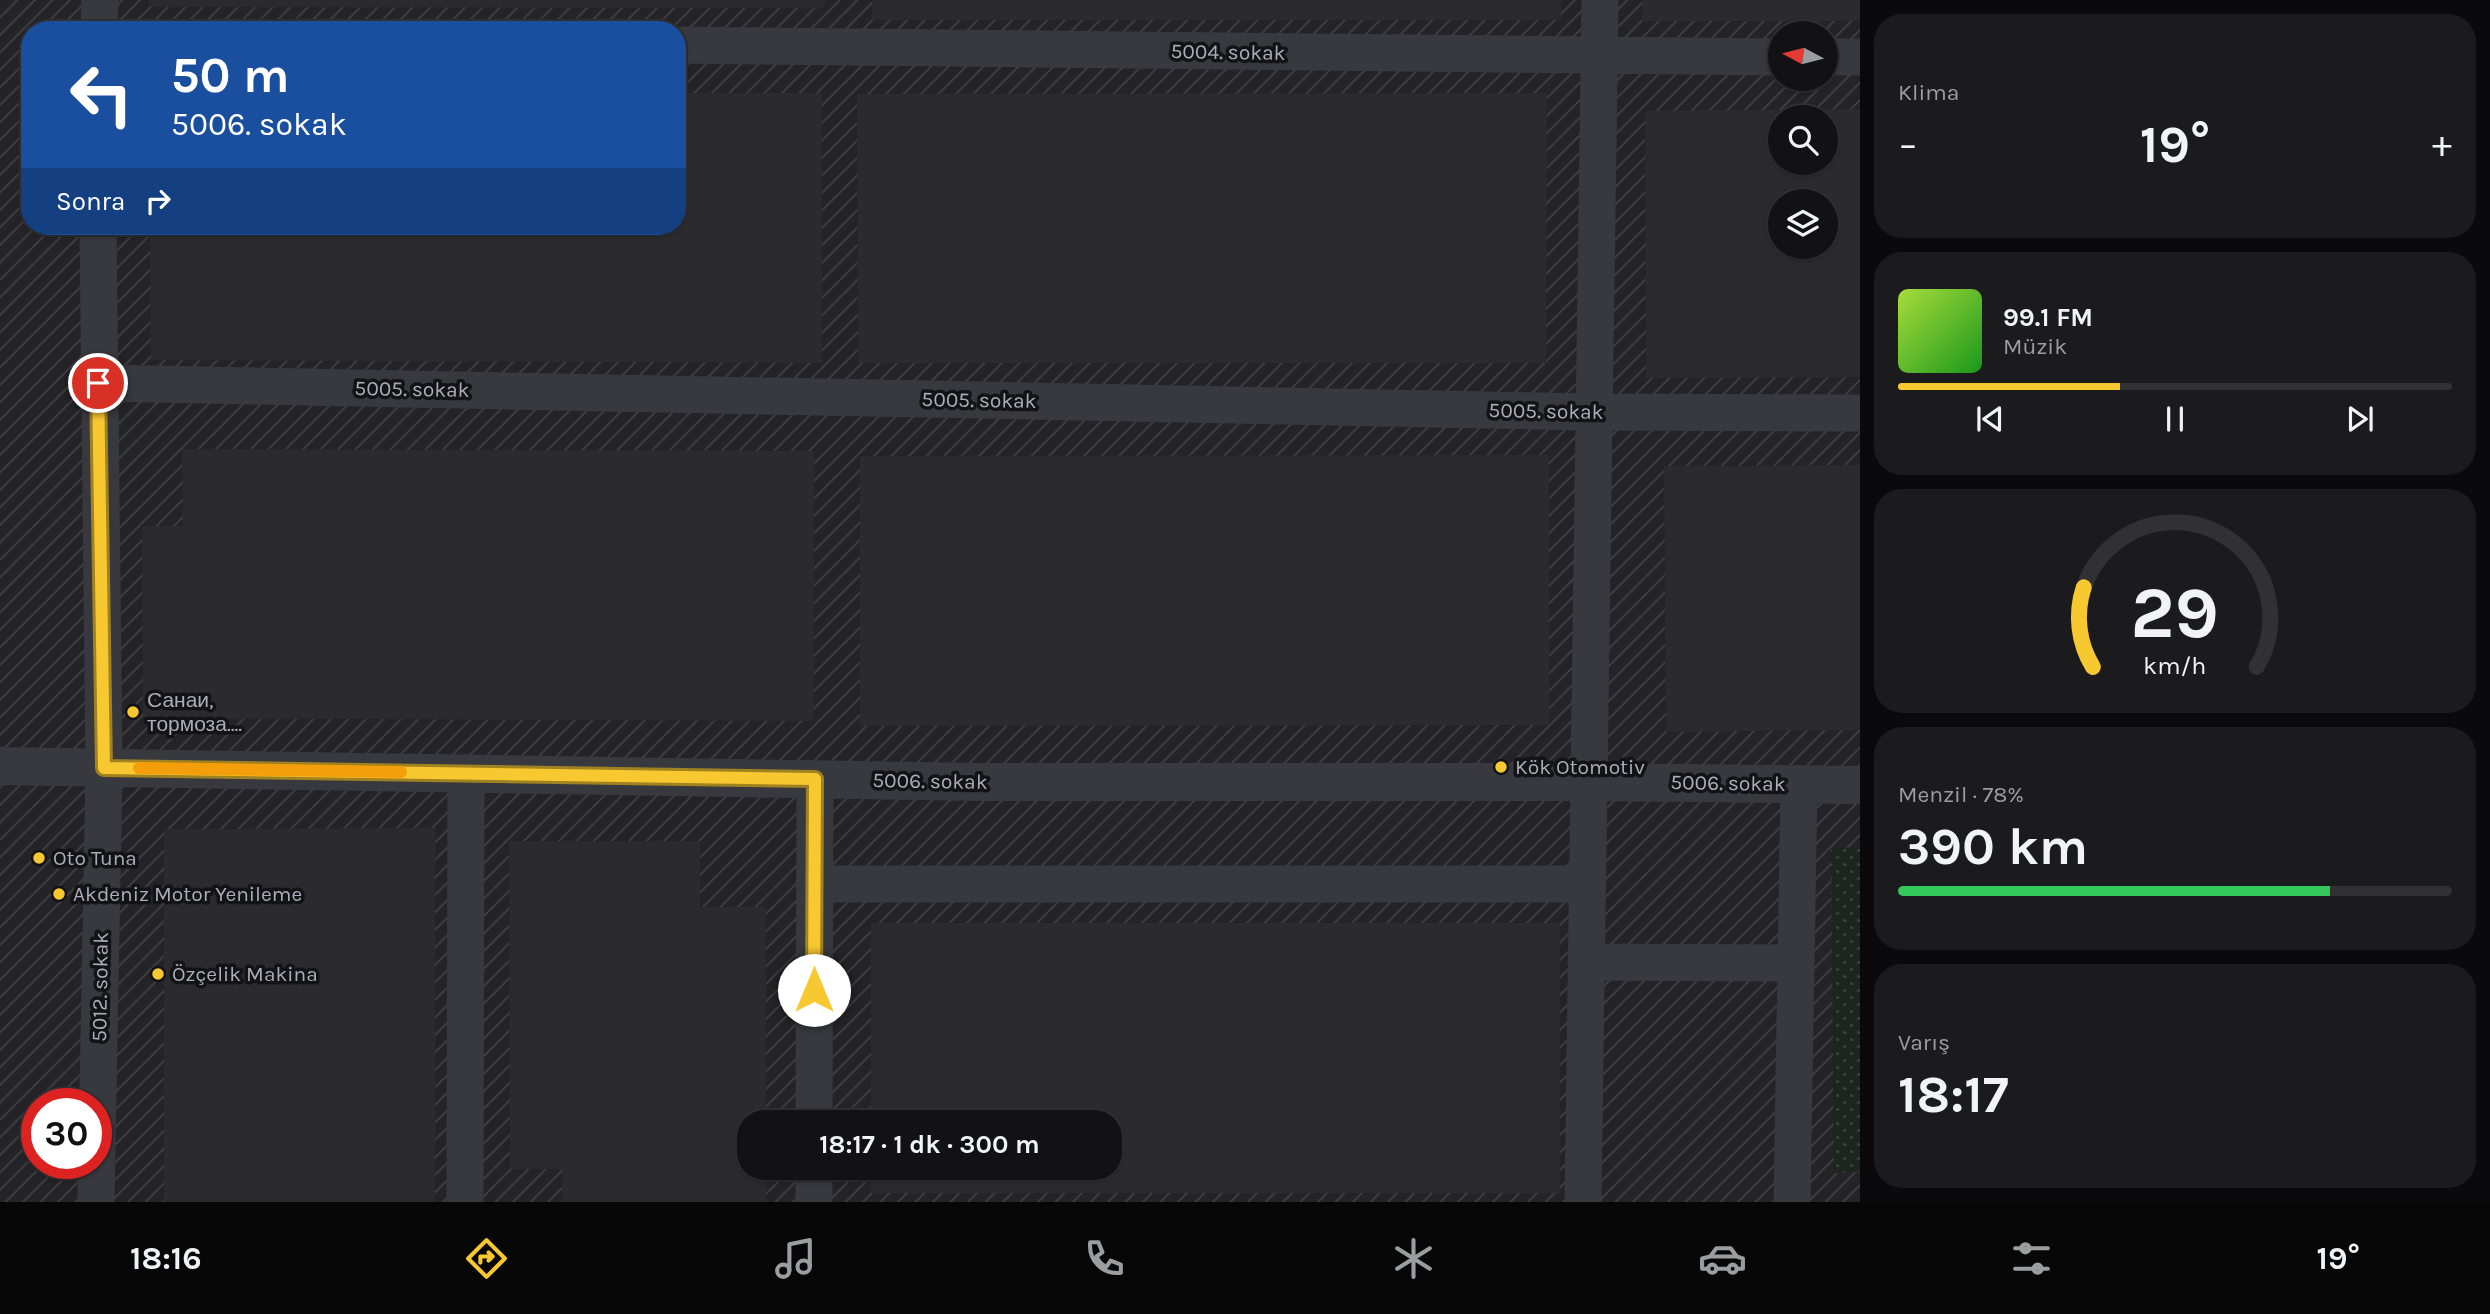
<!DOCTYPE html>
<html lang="tr">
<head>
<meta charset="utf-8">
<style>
  body { margin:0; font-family:Karla,sans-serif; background:#1b1a1d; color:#f1f3f6; height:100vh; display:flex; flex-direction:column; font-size:26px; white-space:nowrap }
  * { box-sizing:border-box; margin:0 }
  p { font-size:23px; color:#9c9da0 }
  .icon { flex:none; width:38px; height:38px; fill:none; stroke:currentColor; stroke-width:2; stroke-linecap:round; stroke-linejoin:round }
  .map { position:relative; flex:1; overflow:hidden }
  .sheet { display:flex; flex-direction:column; gap:14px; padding:14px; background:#0a090b; width:630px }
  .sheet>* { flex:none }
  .guide { position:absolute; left:21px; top:21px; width:665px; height:214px; border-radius:28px; box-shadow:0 2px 5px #0004,0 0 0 2px #313134; background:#1a4fa0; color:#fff; overflow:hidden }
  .needle { width:46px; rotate:277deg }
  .fabs { position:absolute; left:1768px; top:21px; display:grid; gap:14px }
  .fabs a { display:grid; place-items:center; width:70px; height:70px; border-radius:50%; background:#121114; box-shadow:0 2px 5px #0004,0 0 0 2px #313134; font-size:35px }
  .speed { position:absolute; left:21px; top:1088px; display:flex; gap:14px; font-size:35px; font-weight:700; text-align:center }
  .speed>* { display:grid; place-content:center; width:91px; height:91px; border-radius:50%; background:#121114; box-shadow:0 2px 5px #0004,0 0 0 2px #313134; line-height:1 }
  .speed .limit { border:10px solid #d22; background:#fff; color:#111 }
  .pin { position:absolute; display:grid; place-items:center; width:60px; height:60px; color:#fff; margin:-30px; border:4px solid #fff; border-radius:50%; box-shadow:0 2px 7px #0007 }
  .me { position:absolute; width:77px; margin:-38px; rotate:0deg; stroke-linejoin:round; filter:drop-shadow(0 0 5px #0008) }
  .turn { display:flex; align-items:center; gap:24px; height:147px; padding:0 35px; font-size:32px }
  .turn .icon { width:91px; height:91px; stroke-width:2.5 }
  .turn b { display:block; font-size:49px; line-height:60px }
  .then { display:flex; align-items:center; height:66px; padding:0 35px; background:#0003; gap:14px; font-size:26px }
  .big { font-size:52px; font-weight:700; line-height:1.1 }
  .sheet .card { flex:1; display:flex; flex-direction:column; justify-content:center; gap:10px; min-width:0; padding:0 24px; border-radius:28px; background:#1b1a1d }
  .sheet .dial { align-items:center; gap:0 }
  .dial svg { height:182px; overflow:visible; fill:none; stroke:#313134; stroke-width:7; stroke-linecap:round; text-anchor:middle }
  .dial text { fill:#f1f3f6; stroke:none }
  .song { display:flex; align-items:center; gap:21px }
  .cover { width:84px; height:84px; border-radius:10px; background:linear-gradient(135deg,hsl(80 70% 55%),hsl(120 70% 35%)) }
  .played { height:7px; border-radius:4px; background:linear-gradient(90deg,#f8c831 40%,#313134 40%) }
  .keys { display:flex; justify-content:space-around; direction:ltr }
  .heat { display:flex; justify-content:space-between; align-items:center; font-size:38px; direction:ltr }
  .charge { height:10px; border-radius:5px; background:linear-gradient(90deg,#34c759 78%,#313134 0) }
  .trip { position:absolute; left:737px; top:1110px; width:385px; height:70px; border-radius:28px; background:#121114; box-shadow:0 2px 5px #0004,0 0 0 2px #313134; font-weight:700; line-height:70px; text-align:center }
  .tab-bar { display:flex; height:112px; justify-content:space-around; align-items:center; background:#070708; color:#9c9da0 }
  .tab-bar .icon { width:49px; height:49px }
  .tab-bar .current { color:#f8c831 }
  .tab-bar b { font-size:32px; color:#f1f3f6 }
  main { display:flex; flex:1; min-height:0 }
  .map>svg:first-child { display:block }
</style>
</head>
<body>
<main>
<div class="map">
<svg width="1860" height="1202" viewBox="0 0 1860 1202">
  <defs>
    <pattern id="industrial-furrows" width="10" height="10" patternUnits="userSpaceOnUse" patternTransform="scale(1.75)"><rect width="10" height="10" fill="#242327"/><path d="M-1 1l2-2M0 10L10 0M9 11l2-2" fill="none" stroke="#414044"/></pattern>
    <pattern id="park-dots" width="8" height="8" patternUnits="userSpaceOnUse" patternTransform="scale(1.75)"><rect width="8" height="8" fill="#1d251f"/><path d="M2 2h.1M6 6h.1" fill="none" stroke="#3b423d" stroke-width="1.8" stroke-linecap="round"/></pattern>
  </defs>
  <rect width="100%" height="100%" fill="#18171a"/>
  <path fill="url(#industrial-furrows)" fill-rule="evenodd" d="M 0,0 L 1860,0 L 1860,1202 L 0,1202 ZM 30,30 L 677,30 L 677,226 L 30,226 ZM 1780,33 L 1825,33 L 1825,79 L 1780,79 ZM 1780,117 L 1825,117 L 1825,163 L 1780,163 ZM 1780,201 L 1825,201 L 1825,247 L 1780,247 ZM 37,1104 L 96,1104 L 96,1164 L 37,1164 ZM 749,1122 L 1110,1122 L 1110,1167 L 749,1167 Z"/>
  <path fill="url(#park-dots)" d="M 1860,847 L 1860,1172 L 1834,1173 L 1831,848 Z"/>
  <path fill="#2b2a2e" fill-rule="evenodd" d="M 149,0 L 825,0 L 825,8 L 149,7 Z
    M 872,0 L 1561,0 L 1561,20 L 872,20 Z
    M 1642,0 L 1860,0 L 1860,21 L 1642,21 Z
    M 677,93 L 822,93 L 822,363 L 151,360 L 150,226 L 677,226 Z
    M 1547,93 L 1546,363 L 858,363 L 857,94 Z
    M 1860,109 L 1860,377 L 1646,378 L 1645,111 ZM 1780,117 L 1825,117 L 1825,163 L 1780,163 ZM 1780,201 L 1825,201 L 1825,247 L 1780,247 Z
    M 182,449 L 814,451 L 814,721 L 143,718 L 142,526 L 183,526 Z
    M 1549,455 L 1549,725 L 860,726 L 860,456 Z
    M 1860,465 L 1860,730 L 1666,732 L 1664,466 Z
    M 435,828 L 435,1202 L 164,1202 L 164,829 Z
    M 509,841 L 700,841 L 700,907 L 766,907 L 766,1122 L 749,1122 L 749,1167 L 766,1167 L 766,1202 L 562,1202 L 562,1169 L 510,1169 Z
    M 871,923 L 1560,923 L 1560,1193 L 871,1193 L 871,1167 L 1110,1167 L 1110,1122 L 871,1122 Z"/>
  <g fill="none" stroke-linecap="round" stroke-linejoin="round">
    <path stroke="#38393f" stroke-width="37" d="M 99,30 L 100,0
      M 677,45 L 1780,57
      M 1825,57 L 1860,57
      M 98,383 L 1594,412 L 1860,413
      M 814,884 L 1588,884
      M 1586,962 L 1796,963
      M 814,1122 L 815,779
      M 96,1202 L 104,768 L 98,226
      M 465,1202 L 466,773
      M 814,1202 L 814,1167
      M 1583,1202 L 1600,0
      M 1792,1202 L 1799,784"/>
    <path stroke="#38393f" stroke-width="38" d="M 0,766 L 983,782 L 1589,782 L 1860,785"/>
  </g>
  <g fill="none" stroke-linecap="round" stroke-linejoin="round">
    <defs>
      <path id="route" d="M 98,383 L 104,768 L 815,779 L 814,990"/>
    </defs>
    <use href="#route" stroke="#a18220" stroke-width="18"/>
    <use href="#route" stroke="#f8c831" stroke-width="12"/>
    <path stroke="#f59e0b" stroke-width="12" d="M 139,768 L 401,772"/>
  </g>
  <g fill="#f8c831" stroke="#131215" stroke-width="2.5">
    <circle cx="133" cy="712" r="7"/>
    <circle cx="1501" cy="767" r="7"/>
    <circle cx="39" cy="858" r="7"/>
    <circle cx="59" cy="894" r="7"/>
    <circle cx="158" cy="974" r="7"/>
  </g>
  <g text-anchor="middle" stroke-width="7" stroke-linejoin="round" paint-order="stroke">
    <g font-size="21" fill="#a9adba" stroke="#131215">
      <text transform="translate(1228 52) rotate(1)" y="7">5004. sokak</text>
      <text transform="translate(412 389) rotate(1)" y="7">5005. sokak</text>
      <text transform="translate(979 400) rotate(1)" y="7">5005. sokak</text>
      <text transform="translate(1546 411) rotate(1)" y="7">5005. sokak</text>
      <text transform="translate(930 781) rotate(1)" y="7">5006. sokak</text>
      <text transform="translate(1728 783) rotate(1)" y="7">5006. sokak</text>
      <text transform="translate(100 987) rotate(-89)" y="7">5012. sokak</text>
    </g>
    <g font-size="21" fill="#a9adba" stroke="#131215" text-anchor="start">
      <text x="147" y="707">Санаи,<tspan x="147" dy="24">тормоза....</tspan></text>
      <text x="1515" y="774">Kök Otomotiv</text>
      <text x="53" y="865">Oto Tuna</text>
      <text x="73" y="901">Akdeniz Motor Yenileme</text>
      <text x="172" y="981">Özçelik Makina</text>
    </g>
  </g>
</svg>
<div class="fabs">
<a><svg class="needle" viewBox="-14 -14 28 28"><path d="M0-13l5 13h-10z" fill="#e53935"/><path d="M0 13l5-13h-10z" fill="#9c9da0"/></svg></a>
<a><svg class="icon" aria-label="search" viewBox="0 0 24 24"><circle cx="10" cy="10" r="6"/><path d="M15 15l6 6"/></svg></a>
<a><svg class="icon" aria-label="layers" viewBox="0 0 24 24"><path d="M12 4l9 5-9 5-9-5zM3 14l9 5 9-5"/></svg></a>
</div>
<div class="speed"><div class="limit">30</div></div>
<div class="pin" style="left:98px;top:383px;background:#d93025"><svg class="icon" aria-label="arrive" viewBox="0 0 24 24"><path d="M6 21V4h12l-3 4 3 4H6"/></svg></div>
<svg class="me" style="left:814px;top:990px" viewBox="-20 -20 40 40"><circle r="19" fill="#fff"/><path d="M0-13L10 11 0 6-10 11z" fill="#f8c831"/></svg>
<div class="trip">18:17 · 1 dk · 300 m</div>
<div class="guide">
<div class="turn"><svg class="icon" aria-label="left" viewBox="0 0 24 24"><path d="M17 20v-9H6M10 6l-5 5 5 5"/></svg><div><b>50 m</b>5006. sokak</div></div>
<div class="then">Sonra<svg class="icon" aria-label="right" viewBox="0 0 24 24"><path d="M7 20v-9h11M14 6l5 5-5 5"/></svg></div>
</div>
</div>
<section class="sheet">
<div class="card"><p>Klima</p>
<div class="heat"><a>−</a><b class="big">19°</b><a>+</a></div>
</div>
<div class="card">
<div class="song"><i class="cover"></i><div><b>99.1 FM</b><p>Müzik</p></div></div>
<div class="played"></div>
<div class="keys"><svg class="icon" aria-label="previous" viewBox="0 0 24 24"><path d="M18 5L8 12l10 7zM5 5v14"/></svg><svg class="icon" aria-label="pause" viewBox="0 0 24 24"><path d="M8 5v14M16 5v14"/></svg><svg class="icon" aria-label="next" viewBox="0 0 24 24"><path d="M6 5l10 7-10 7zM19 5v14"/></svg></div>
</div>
<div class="card dial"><svg viewBox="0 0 100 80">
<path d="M14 69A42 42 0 1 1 86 69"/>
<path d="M14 69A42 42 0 0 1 10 34" stroke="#f8c831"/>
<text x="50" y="56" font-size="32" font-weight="700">29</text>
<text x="50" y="72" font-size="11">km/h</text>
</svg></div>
<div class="card"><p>Menzil · 78%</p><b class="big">390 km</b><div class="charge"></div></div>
<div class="card"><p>Varış</p><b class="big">18:17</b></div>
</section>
</main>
<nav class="tab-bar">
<b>18:16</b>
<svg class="icon current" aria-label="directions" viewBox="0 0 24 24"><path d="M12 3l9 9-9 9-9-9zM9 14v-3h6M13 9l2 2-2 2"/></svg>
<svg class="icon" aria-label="music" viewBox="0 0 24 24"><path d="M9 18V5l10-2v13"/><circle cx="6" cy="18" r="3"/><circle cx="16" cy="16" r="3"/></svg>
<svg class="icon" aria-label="phone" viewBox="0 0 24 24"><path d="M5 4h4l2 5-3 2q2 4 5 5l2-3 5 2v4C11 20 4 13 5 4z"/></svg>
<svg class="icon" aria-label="climate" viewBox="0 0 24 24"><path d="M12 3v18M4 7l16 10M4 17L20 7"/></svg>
<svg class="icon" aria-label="car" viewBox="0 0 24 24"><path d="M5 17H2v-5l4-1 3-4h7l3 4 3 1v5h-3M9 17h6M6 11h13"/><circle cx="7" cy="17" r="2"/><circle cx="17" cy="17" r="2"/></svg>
<svg class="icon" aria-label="filters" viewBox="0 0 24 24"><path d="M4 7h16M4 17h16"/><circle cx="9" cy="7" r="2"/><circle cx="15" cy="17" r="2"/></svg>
<b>19°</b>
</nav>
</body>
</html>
